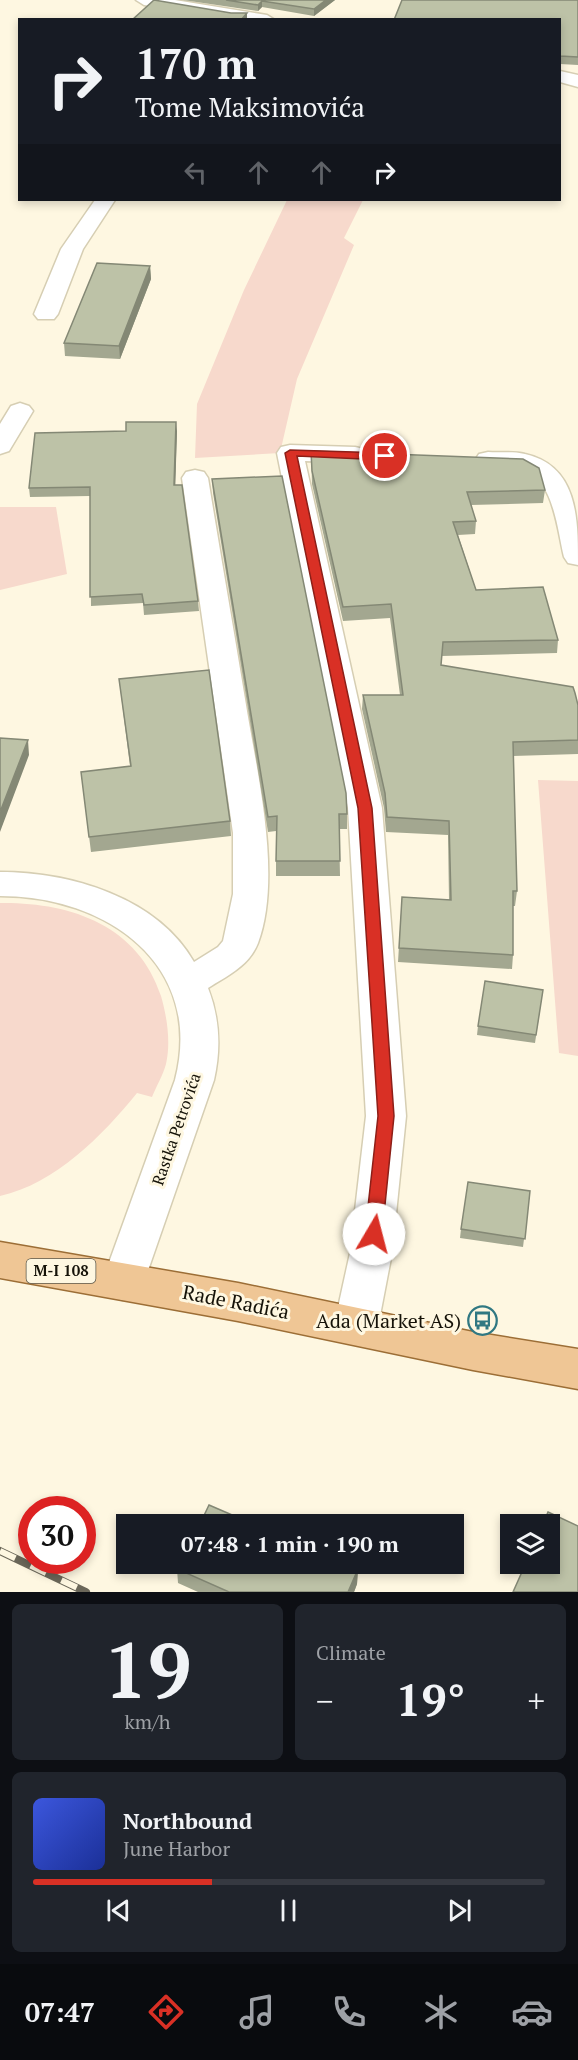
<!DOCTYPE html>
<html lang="en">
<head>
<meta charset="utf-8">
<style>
  body { margin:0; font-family:"PT Serif",serif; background:#20242c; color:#f1f3f6; height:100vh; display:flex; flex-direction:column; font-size:22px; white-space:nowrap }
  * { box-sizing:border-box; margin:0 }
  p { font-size:20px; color:#9ea1a6 }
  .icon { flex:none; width:33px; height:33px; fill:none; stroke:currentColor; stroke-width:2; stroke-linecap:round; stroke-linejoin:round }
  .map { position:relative; height:1592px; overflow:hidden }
  .details { display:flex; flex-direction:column; gap:12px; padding:12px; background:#0d0f14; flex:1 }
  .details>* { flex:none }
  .top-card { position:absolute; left:18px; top:18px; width:543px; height:183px; border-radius:0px; box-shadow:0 3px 9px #0003; background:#171b24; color:#f1f3f6; overflow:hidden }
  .tools { position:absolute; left:500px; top:1514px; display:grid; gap:12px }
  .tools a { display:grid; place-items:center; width:60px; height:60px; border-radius:0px; background:#171b24; box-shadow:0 3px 9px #0003; font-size:30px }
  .speed { position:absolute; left:18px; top:1496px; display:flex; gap:12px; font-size:30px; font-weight:700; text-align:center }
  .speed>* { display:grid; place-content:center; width:78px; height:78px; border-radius:50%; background:#171b24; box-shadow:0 3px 9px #0003; line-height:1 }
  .speed .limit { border:9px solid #d22; background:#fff; color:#111 }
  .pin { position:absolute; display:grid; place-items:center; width:51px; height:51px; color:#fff; margin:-26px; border:3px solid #fff; border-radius:50%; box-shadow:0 2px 6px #0007 }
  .me { position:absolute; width:66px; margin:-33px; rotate:8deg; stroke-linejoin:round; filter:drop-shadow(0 0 4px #0008) }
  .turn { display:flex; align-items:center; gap:21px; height:126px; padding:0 18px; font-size:27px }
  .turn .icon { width:78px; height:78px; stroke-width:2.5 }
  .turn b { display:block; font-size:42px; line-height:51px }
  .lanes { display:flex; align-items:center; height:57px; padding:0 18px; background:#0003; justify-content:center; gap:30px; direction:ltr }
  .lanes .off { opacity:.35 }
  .big { font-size:45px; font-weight:700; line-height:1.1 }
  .details .card { flex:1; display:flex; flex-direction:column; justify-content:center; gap:9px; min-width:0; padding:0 21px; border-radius:9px; background:#20242c }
  .details .dial { align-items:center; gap:0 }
  .dial b { font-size:78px; line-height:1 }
  .song { display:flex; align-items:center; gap:18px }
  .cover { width:72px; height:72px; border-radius:9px; background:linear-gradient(135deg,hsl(230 70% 55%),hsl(230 70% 35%)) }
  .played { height:6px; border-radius:3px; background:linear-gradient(90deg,#d93025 35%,#363941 35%) }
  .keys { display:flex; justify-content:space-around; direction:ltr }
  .heat { display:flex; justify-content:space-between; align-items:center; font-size:33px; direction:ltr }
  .details .tiles { flex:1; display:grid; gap:12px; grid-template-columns:1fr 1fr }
  .card:last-child { grid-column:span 2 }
  .trip { position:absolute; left:116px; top:1514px; width:348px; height:60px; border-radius:0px; background:#171b24; box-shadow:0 3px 9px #0003; font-weight:700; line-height:60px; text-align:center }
  .menu { display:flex; height:96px; justify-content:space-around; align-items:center; background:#090b0e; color:#9ea1a6 }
  .menu .icon { width:42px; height:42px }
  .menu .on { color:#d93025 }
  .menu b { font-size:27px; color:#f1f3f6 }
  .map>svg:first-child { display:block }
</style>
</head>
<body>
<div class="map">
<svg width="578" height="1592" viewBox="0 0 578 1592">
  <rect width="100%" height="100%" fill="#fef7e1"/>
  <path fill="#f7d9cc" d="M 287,200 L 363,200 L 344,238 L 354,245 L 297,379 L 280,453 L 195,458 L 197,404 L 244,290 Z
    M 0,507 L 56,507 L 67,574 L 0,590 Z
    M 538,780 L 578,781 L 578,1056 L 559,1053 Z
    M 0,903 C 70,902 138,925 161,996 C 167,1017 171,1042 166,1064 C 163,1075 156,1087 152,1097 L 137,1093 C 103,1135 55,1184 0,1196 Z"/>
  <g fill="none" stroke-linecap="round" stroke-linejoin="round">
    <defs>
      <path id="street" d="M 95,200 L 115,200 L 83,249 L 58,314 L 54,319 L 38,319 L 34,314 L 61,249 Z
        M 20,403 L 29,406 L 33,411 L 9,451 L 0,454 L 0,424 L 11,406 Z
        M 290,445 L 355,447 L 364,449 L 368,455 L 364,461 L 355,463 L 305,461 L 382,808 L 406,1116 L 392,1253 L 378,1326 L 371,1339 L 356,1345 L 341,1339 L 334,1326 L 350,1253 L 366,1116 L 348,808 L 277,453 L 281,447 Z
        M 488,452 C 500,453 513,451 525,454 C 578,466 578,518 578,565 L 568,563 L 564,557 C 557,529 554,478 521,469 C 507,465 493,469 479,466 L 475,460 L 479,454 Z
        M 195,470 L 204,472 L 208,478 C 220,552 233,625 245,699 C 256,768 283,876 258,943 C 249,966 227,976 208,988 C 220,1019 221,1049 214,1080 L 144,1282 L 138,1295 L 123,1300 L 108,1295 L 102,1282 L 175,1080 C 205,964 106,896 0,896 L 0,872 C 70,872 157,897 194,962 L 218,947 L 223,941 L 233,894 L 233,833 L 182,478 L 186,472 Z"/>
      <path id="secondary" d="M 136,0 L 175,0 L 267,15 L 275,20 L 232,20 L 144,5 Z
        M 560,71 L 578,75 L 578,87 L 560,82 Z"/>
      <path id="primary" d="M 0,1242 L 238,1283 L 473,1332 L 578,1349 L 578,1389 L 473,1370 L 238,1321 L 0,1278 Z"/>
    </defs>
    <use href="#street" stroke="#d6ceb3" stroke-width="3"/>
    <use href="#secondary" stroke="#d6ceb3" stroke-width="3"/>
    <use href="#primary" stroke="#9c6e36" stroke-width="3"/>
    <use href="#street" fill="#fff" fill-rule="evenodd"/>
    <use href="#secondary" fill="#fff" fill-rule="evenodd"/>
    <use href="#primary" fill="#efc695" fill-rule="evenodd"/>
    <defs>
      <path id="rail" d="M 0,1551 L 86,1592"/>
    </defs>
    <use href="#rail" stroke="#6b6759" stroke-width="8"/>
    <use href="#rail" stroke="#fef7e1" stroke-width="6" stroke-dasharray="17" stroke-linecap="butt"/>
  </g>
  <path fill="#a3a790" d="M 183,0 L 335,0 L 314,16 L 262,7 L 258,11 Z
    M 578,0 L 578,65 L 560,64 L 560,20 Z
    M 150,266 L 151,279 L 120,359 L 65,356 L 64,343 Z
    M 177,431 L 175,485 L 198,601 L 199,611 L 144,615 L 143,603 L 91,606 L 90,496 L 30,497 L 29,488 Z
    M 311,451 L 545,490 L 543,503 L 471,505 L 476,521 L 475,534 L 458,535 L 476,590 L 558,640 L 557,653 L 442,656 L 441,665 L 578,705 L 578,754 L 513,756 L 517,891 L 515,906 L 513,906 L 513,955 L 512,969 L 398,962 L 402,897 L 449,900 L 448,835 L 386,832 L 384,808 L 362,709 L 363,695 L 400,695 L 390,618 L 343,621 L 312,484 Z
    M 212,479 L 347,814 L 347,829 L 339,829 L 340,876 L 276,876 L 276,831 L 268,832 L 213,493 Z
    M 119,679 L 230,821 L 231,836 L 91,852 L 81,772 L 130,766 Z
    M 543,990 L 535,1043 L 477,1035 L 478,1026 Z
    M 530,1191 L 523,1247 L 460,1238 L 461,1229 Z
    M 177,1569 L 358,1569 L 357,1584 L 354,1592 L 198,1592 L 178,1583 Z"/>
  <path fill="#848875" d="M 326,0 L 335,0 L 314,16 L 314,9 Z
    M 262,1 L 262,7 L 258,11 L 258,5 Z
    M 247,13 L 247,20 L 241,20 Z
    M 150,266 L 151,279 L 120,359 L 119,346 Z
    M 176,422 L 177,431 L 175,495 L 174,485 Z
    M 28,740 L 29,755 L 0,832 L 0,812 Z
    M 358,1569 L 357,1584 L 354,1592 L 348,1592 Z"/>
  <path fill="#bdc2a7" stroke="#848875" stroke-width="1.5" d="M 154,0 L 231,13 L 247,13 L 241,20 L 132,20 Z
    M 226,0 L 326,0 L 314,9 L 262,1 L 258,5 Z
    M 402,0 L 578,0 L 578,57 L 560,56 L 560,20 L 394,20 Z
    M 97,263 L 150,266 L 119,346 L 64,343 Z
    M 126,422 L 176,422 L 174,485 L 182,485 L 198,601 L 144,605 L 142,594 L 90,597 L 90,487 L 29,488 L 35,433 L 126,431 Z
    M 311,451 L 523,459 L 539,468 L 545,490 L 467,492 L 476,521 L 453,522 L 476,590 L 543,587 L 558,640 L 443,642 L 441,665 L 573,687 L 575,693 L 578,705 L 578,740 L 513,742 L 517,891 L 513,891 L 513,955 L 399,948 L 402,897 L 451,900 L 449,821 L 387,817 L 385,793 L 363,695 L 403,695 L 391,604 L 343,607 L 312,471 Z
    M 282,476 L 346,793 L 347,814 L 339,814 L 340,861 L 276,861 L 277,816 L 268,817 L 212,479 Z
    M 209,670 L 230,821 L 89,837 L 81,772 L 131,766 L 119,679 Z
    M 0,738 L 28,740 L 0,812 Z
    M 485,981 L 543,990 L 536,1035 L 478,1026 Z
    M 468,1182 L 530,1191 L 525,1239 L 461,1229 Z
    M 209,1505 L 253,1524 L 200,1524 Z
    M 548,1512 L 578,1526 L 578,1592 L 513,1592 L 526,1563 L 549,1563 L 549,1524 L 543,1524 Z
    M 180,1563 L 343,1563 L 358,1569 L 348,1592 L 229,1592 L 177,1569 Z"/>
  <path fill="#d93025" stroke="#8d1f18" stroke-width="1.5" d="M 290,450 L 385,453 L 390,456 L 385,460 L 297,456 L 372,808 L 394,1116 L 382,1234 L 380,1240 L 374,1242 L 367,1240 L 365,1234 L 378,1116 L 358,808 L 285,453 Z"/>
  <defs>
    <symbol id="bus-ring" viewBox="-11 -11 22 22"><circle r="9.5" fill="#fef7e1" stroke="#307882" stroke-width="1.5"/><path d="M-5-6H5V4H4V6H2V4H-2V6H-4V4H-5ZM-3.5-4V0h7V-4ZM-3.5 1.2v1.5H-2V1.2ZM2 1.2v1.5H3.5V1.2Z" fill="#307882"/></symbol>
  </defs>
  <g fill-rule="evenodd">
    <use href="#bus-ring" x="466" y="1304" width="33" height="33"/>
  </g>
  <g text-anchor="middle" stroke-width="6" stroke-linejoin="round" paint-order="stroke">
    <rect fill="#fef7e1" stroke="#5b5749" stroke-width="1.5" x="26.5" y="1259" width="69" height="24" rx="4.5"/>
    <g font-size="15" font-weight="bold" fill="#151208">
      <text x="61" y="1276">M-I 108</text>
    </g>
    <g font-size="16" fill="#151208" stroke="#fef7e1">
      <text transform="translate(176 1129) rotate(-71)" y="6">Rastka Petrovića</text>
    </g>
    <g font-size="20" fill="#151208" stroke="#fef7e1">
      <text transform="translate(236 1302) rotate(11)" y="7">Rade Radića</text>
    </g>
    <g font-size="20" fill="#151208" stroke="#fef7e1" text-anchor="end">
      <text x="461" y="1328">Ada (Market AS)</text>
    </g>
  </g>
</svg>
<div class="tools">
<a><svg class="icon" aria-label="layers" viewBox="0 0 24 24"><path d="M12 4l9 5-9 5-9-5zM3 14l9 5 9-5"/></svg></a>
</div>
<div class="speed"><div class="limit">30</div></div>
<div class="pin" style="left:385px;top:456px;background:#d93025"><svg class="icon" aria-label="arrive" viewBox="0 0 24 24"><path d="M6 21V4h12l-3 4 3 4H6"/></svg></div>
<svg class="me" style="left:374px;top:1234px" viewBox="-20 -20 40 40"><circle r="19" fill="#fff"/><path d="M0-13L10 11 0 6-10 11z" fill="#d93025"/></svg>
<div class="trip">07:48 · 1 min · 190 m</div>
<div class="top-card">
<div class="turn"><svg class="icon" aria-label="right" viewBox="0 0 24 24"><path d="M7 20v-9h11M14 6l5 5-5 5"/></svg><div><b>170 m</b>Tome Maksimovića</div></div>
<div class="lanes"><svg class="icon off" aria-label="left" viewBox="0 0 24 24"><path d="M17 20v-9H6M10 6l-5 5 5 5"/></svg><svg class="icon off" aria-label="ahead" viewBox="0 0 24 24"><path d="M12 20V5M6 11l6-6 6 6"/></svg><svg class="icon off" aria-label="ahead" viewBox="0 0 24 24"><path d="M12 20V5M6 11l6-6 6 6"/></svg><svg class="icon" aria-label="right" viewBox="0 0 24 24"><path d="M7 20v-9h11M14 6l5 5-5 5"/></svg></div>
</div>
</div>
<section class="details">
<div class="tiles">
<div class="card dial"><b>19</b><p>km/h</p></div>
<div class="card"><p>Climate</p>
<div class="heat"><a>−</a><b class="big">19°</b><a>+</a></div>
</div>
<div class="card">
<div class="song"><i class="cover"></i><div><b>Northbound</b><p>June Harbor</p></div></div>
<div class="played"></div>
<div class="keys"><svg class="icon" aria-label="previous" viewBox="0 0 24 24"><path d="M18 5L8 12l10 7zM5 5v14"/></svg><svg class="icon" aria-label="pause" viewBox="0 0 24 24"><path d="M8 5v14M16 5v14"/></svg><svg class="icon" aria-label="next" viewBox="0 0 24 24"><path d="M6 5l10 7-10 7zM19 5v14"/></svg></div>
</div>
</div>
</section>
<nav class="menu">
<b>07:47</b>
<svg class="icon on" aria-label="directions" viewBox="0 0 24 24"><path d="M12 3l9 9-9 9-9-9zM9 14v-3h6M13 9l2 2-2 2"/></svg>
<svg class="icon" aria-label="music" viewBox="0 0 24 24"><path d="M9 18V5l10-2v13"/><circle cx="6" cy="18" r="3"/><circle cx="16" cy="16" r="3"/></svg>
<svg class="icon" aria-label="phone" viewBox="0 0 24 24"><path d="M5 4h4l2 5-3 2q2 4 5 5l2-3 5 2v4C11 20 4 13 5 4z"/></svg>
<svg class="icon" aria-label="climate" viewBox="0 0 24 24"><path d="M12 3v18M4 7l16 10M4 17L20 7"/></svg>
<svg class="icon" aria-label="car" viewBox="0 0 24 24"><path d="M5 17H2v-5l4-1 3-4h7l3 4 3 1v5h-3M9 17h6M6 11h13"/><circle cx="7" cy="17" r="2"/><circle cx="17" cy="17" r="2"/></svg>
</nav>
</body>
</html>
